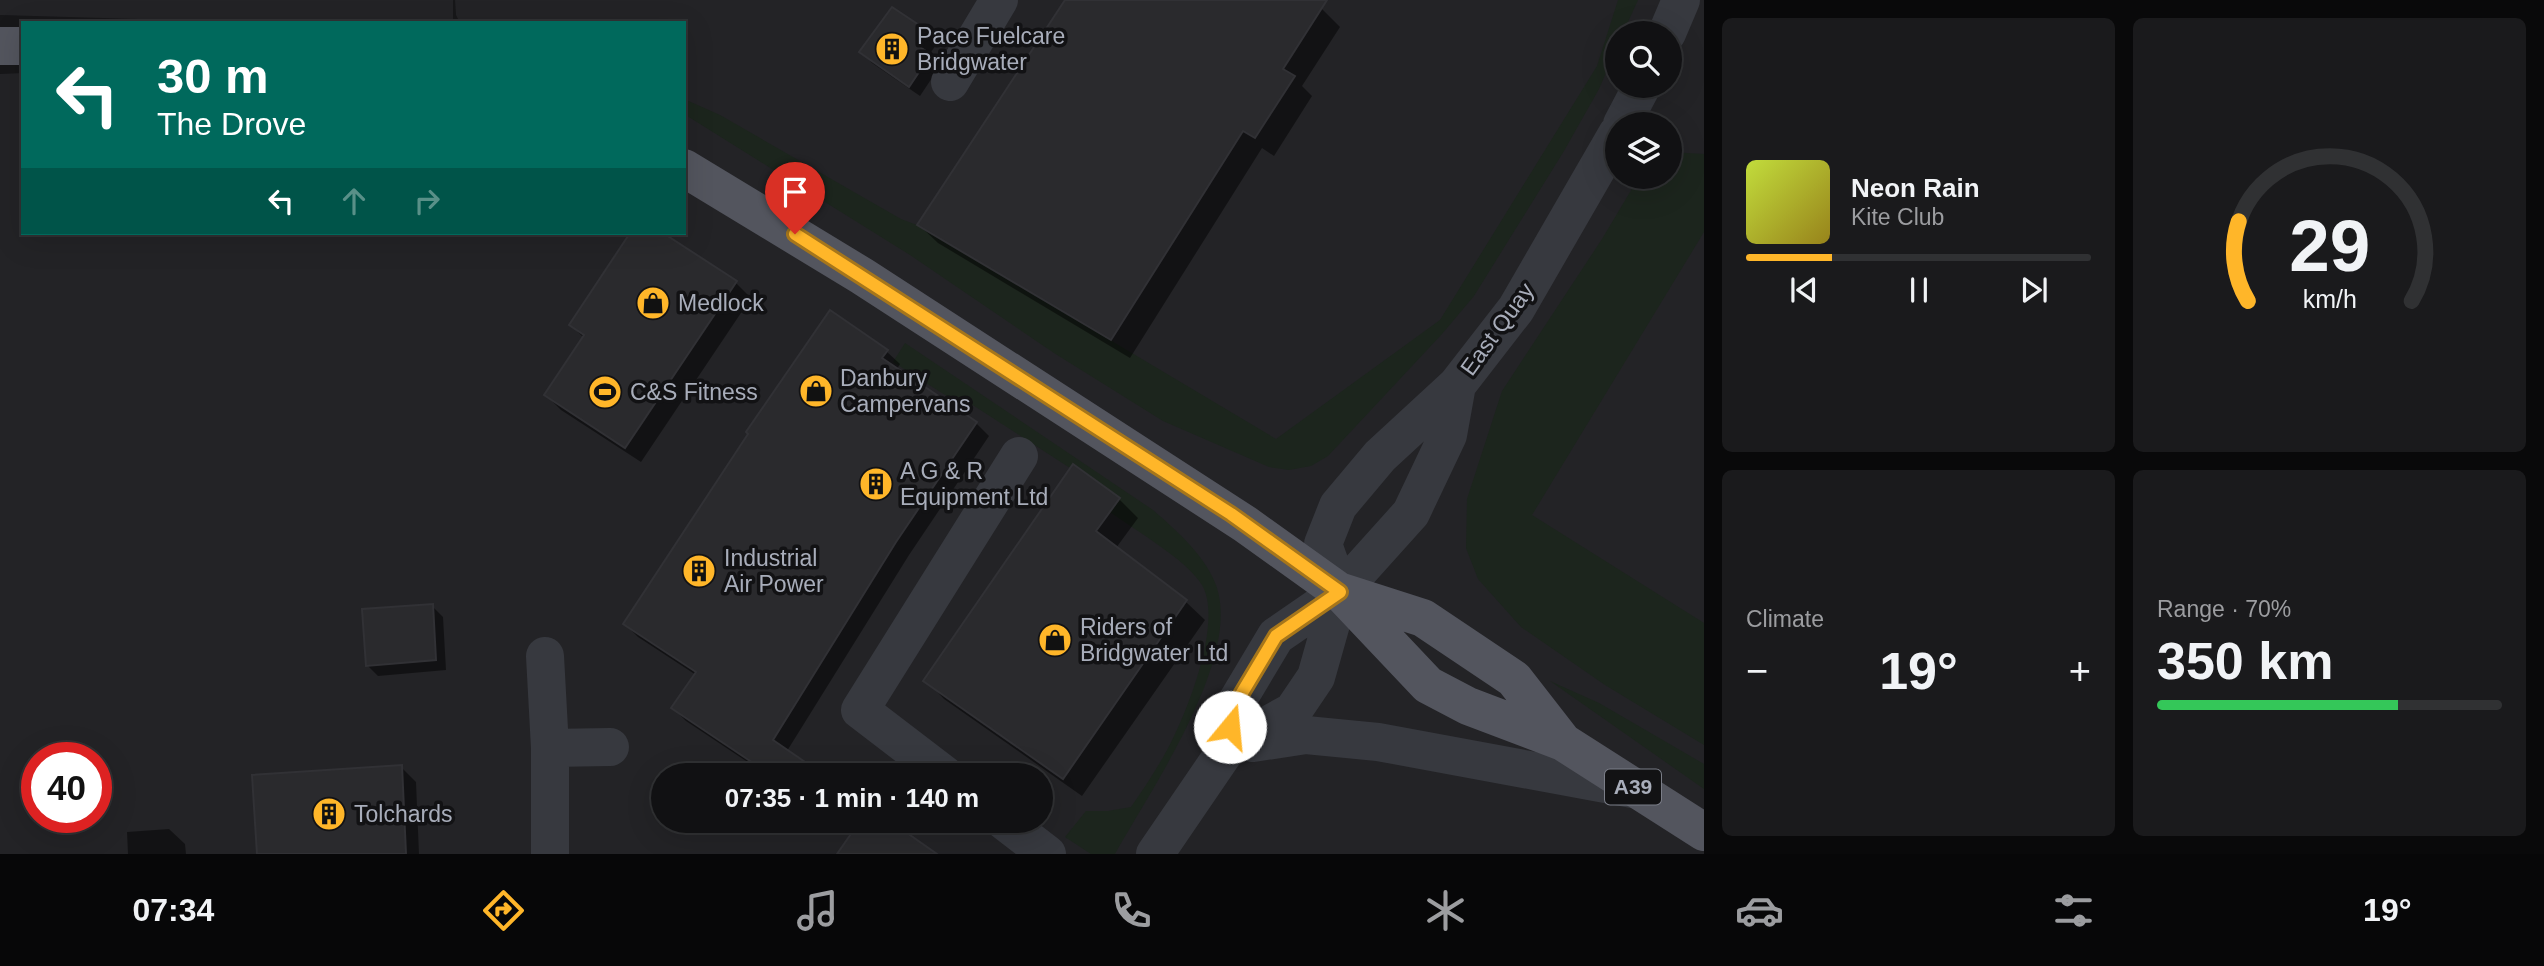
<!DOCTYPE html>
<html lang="en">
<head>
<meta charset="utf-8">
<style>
  body { margin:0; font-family:Arial,sans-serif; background:#1a1a1c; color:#f1f3f6; height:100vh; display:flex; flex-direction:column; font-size:26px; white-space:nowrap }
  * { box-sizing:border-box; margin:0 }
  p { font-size:23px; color:#9c9da0 }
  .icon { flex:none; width:38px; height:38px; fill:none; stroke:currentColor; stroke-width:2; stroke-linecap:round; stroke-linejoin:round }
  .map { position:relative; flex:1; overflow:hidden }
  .sheet { display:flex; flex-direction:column; gap:18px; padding:18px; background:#09090a; width:840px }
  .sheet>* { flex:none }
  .banner { position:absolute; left:21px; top:21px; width:665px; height:214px; border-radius:0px; box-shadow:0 7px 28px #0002,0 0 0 2px #303133; background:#00695c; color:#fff; overflow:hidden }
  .tools { position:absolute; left:1605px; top:21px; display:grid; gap:14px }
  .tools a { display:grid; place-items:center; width:77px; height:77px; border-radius:50%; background:#111113; box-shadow:0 7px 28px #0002,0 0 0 2px #303133; font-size:35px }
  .speed { position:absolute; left:21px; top:742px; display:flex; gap:14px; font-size:35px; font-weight:700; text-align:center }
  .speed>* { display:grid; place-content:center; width:91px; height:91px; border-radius:50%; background:#111113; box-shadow:0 7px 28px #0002,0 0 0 2px #303133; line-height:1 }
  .speed .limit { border:10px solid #d22; background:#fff; color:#111 }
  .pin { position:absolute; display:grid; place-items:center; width:60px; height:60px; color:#fff; margin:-72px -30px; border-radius:50% 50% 50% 0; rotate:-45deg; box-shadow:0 0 7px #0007 }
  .pin .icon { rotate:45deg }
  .me { position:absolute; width:77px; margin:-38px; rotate:17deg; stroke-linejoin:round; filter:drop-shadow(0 0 5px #0008) }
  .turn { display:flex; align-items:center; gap:24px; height:147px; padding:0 21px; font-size:32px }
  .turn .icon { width:91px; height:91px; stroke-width:2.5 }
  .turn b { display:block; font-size:49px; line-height:60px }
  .lanes { display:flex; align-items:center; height:66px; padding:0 21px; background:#0003; justify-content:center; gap:35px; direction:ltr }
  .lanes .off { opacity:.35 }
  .big { font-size:52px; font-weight:700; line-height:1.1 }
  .sheet .widget { flex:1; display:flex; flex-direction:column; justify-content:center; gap:10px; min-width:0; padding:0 24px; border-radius:10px; background:#1a1a1c }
  .sheet .dial { align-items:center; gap:0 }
  .dial svg { height:182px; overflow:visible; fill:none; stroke:#303133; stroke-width:7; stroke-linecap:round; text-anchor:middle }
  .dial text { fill:#f1f3f6; stroke:none }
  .song { display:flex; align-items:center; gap:21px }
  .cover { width:84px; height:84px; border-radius:10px; background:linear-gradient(135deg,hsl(70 70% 55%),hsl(50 70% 35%)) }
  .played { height:7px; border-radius:4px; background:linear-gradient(90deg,#ffb629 25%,#303133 25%) }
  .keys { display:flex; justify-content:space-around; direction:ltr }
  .heat { display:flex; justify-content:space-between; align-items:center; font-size:38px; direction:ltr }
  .charge { height:10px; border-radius:5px; background:linear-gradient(90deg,#34c759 70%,#303133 0) }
  .sheet .tiles { flex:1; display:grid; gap:18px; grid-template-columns:repeat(2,1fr) }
  .trip { position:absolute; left:651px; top:763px; width:402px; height:70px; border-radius:35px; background:#111113; box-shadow:0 7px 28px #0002,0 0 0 2px #303133; font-weight:700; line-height:70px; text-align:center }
  .menu { display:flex; height:112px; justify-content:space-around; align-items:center; background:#070708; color:#9c9da0 }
  .menu .icon { width:49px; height:49px }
  .menu .active { color:#ffb629 }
  .menu b { font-size:32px; color:#f1f3f6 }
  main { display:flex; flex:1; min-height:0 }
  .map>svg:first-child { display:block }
</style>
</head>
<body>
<main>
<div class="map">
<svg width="1704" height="854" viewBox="0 0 1704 854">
  <rect width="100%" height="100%" fill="#171719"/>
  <path fill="#232326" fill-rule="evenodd" d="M 0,0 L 453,0 L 453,23 L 271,23 L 0,15 Z
    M 455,0 L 1704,0 L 1704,854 L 0,854 L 0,74 L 23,73 L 23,233 L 684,233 L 684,23 L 460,23 L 456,15 ZM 1617,33 L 1670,33 L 1670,86 L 1617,86 ZM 1617,124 L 1670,124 L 1670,177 L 1617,177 ZM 37,758 L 96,758 L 96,817 L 37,817 ZM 663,775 L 1041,775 L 1041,821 L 663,821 Z"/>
  <path fill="#1c251d" d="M 1618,0 L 1638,0 L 1623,33 L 1617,33 L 1617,47 L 1599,89 L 1564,151 L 1474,296 L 1442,334 L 1328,456 L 1311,466 L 1289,470 L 1269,467 L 1163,421 L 1054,353 L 910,255 L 684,114 L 684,99 L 720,115 L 901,219 L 917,225 L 1276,439 L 1440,320 L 1597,66 Z
    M 1670,152 L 1704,154 L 1704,232 L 1532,515 L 1704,623 L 1704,745 L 1605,685 L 1521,627 L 1478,579 L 1466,548 L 1467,499 L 1502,391 L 1602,239 L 1639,177 L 1670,177 Z
    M 905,343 L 1153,510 C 1177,531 1207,557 1217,588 C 1240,661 1150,791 1115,854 L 1091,854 L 1065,837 L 1086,811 L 1108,811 L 1131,807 C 1147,784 1163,760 1175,734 C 1191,701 1222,619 1202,585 C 1186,559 1136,531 1110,512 L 1120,498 L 1074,464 L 1070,468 L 968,402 L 964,407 L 893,362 Z
    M 1550,681 L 1599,703 L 1704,764 L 1704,789 Z"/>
  <path fill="#0007" d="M 1067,0 L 1308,0 L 1321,8 L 1340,27 L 1302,86 L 1312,96 L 1274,156 L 1262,148 L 1130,358 L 938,243 L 919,225 Z
    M 927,32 L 938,42 L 929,55 L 940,66 L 920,96 L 872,63 L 862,52 Z
    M 632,233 L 659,233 L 736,283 L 751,298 L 641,462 L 561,410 L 546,395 L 584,338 L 571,325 Z
    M 886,351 L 900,364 L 897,369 L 976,423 L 989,436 L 909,555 L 787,751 L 803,767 L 797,775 L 767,775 L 686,721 L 673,708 L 696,675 L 638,637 L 625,624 Z
    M 1119,499 L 1138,518 L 1116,548 L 1186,602 L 1205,620 L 1082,796 L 944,699 L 926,680 Z
    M 432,606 L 443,617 L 446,670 L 378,676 L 368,666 Z
    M 401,767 L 416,782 L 419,854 L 258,854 Z
    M 169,829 L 185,844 L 186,854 L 128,854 L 127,832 Z"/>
  <path fill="#2a2a2d" stroke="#313135" stroke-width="2" d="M 1065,0 L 1327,0 L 1283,69 L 1295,76 L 1255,138 L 1243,131 L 1111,340 L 917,225 Z
    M 892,7 L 928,31 L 918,46 L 931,54 L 909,87 L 859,52 Z
    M 630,233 L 663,233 L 737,281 L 625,448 L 544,395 L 584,335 L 569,325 Z
    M 830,310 L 888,350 L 882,358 L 977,422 L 896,542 L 773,740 L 824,775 L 771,775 L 671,708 L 696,672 L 623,624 L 748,434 L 746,432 Z
    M 1073,464 L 1120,498 L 1096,531 L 1187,600 L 1063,779 L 923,681 Z
    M 433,604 L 436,660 L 366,666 L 362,609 Z
    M 402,765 L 406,854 L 257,854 L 252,775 Z
    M 860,821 L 890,821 L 937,854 L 837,854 Z"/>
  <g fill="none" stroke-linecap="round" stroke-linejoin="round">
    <path stroke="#37393f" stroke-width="38" d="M 950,82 L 999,0
      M 545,656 L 550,748 L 550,854
      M 550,748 L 610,747
      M 945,775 L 860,710 L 1019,456
      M 1004,821 L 1047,854"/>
    <path stroke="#37393f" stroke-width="38" d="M 1667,33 L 1681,0
      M 1622,124 L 1642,86
      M 1253,743 L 1306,735 L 1378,742 L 1638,790
      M 1228,747 L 1293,711 L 1316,677 L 1340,592 L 1323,544 L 1338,506 L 1380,456 L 1457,385
      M 1155,854 L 1228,747 L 1233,708 L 1276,636 L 1340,592 L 1411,513 L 1448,435 L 1457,385 L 1516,309 L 1617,134"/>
    <path stroke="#53555e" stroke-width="38" d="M 0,46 L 23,46
      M 684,168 L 862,276 L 1245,524 L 1340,592 L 1428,685 L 1468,706 L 1563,742 L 1704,832
      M 1342,592 L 1423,618 L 1514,679 L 1563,742"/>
  </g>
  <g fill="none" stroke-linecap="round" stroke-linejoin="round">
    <defs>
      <path id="route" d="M 795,234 L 1231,514 L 1340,592 L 1276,636 L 1233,708 L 1230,727"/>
    </defs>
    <use href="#route" stroke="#a6761b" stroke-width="18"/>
    <use href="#route" stroke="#ffb629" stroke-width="12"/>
  </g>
  <defs>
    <symbol id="building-disc" viewBox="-11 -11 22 22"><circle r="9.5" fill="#ffb629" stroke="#121214"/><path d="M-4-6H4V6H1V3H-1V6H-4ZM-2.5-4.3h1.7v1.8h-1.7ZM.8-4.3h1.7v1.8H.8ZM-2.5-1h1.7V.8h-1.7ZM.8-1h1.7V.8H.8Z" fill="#111"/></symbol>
    <symbol id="shop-disc" viewBox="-11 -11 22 22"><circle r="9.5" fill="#ffb629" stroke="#121214"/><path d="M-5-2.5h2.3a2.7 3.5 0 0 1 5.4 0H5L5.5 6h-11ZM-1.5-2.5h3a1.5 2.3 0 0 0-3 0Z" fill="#111"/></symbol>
    <symbol id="stadium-disc" viewBox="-11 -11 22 22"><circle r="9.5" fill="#ffb629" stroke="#121214"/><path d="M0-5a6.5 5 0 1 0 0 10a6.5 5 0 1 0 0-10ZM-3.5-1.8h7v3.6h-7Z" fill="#111"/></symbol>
  </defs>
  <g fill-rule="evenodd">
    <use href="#building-disc" x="873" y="30" width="38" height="38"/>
    <use href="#shop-disc" x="634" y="284" width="38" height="38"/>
    <use href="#shop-disc" x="797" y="372" width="38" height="38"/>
    <use href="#stadium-disc" x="586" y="373" width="38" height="38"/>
    <use href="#building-disc" x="857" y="465" width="38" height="38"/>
    <use href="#building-disc" x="680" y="552" width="38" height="38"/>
    <use href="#shop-disc" x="1036" y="621" width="38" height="38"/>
    <use href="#building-disc" x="310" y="795" width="38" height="38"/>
  </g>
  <g text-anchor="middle" stroke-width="7" stroke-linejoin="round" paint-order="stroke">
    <rect fill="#121214" stroke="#7b7e88" stroke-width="2" x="1605" y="769.5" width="56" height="35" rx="5"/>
    <g font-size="21" font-weight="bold" fill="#a8adba">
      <text x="1633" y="794">A39</text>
    </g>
    <g font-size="23" fill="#a8adba" stroke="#121214" text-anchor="start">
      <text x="917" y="44">Pace Fuelcare<tspan x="917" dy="26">Bridgwater</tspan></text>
      <text x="678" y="311">Medlock</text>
      <text x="840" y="386">Danbury<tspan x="840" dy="26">Campervans</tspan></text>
      <text x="630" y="400">C&amp;S Fitness</text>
      <text x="900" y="479">A G &amp; R<tspan x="900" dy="26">Equipment Ltd</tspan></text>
      <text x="724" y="566">Industrial<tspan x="724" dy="26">Air Power</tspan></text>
      <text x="1080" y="635">Riders of<tspan x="1080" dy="26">Bridgwater Ltd</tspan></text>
      <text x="354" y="822">Tolchards</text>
    </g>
    <g font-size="23" fill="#a8adba" stroke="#121214">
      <text transform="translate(1497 329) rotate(-54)" y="8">East Quay</text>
    </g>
  </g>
</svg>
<div class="tools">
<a><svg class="icon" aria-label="search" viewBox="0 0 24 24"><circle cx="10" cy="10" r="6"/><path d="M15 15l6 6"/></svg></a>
<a><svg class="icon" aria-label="layers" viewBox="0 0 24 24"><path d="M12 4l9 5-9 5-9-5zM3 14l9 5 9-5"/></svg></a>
</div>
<div class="speed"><div class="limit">40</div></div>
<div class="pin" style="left:795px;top:234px;background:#d93025"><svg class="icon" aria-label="arrive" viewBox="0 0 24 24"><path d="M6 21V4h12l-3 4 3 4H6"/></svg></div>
<svg class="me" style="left:1230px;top:727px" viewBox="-20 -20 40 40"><circle r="19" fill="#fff"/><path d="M0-13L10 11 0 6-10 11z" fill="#ffb629"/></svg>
<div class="trip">07:35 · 1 min · 140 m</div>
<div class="banner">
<div class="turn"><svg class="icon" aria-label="left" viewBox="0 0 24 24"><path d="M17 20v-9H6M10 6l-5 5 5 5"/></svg><div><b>30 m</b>The Drove</div></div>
<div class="lanes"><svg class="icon" aria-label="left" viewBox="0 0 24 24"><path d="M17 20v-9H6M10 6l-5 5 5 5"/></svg><svg class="icon off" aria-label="ahead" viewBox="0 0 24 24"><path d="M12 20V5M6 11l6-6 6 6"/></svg><svg class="icon off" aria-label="right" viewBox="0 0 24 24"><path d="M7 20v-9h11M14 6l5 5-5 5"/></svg></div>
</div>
</div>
<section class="sheet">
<div class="tiles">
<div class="widget">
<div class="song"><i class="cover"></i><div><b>Neon Rain</b><p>Kite Club</p></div></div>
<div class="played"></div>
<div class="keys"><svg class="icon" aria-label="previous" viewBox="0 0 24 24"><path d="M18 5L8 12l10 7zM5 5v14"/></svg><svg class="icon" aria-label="pause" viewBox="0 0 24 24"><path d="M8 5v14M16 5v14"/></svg><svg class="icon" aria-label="next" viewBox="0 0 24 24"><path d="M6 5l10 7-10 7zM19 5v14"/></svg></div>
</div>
<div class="widget dial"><svg viewBox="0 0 100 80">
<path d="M14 69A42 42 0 1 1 86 69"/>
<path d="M14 69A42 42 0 0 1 10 34" stroke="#ffb629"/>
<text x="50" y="56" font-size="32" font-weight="700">29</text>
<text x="50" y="72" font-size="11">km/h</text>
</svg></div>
<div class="widget"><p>Climate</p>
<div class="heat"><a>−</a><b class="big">19°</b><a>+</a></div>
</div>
<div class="widget"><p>Range · 70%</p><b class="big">350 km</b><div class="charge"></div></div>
</div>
</section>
</main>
<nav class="menu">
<b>07:34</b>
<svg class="icon active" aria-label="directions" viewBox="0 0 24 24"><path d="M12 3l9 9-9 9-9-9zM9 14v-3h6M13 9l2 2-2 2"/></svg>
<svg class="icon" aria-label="music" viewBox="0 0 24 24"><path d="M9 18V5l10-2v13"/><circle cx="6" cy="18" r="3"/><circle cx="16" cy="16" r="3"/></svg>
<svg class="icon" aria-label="phone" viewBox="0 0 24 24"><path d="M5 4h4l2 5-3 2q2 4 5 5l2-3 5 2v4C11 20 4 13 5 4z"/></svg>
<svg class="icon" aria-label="climate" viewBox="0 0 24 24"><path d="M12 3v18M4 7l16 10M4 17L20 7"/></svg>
<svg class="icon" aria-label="car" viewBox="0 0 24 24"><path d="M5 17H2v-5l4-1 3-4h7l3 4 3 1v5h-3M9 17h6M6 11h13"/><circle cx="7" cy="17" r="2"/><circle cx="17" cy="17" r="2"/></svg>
<svg class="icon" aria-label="filters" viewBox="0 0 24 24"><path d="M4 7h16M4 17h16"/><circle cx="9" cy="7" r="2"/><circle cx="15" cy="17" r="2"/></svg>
<b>19°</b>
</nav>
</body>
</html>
